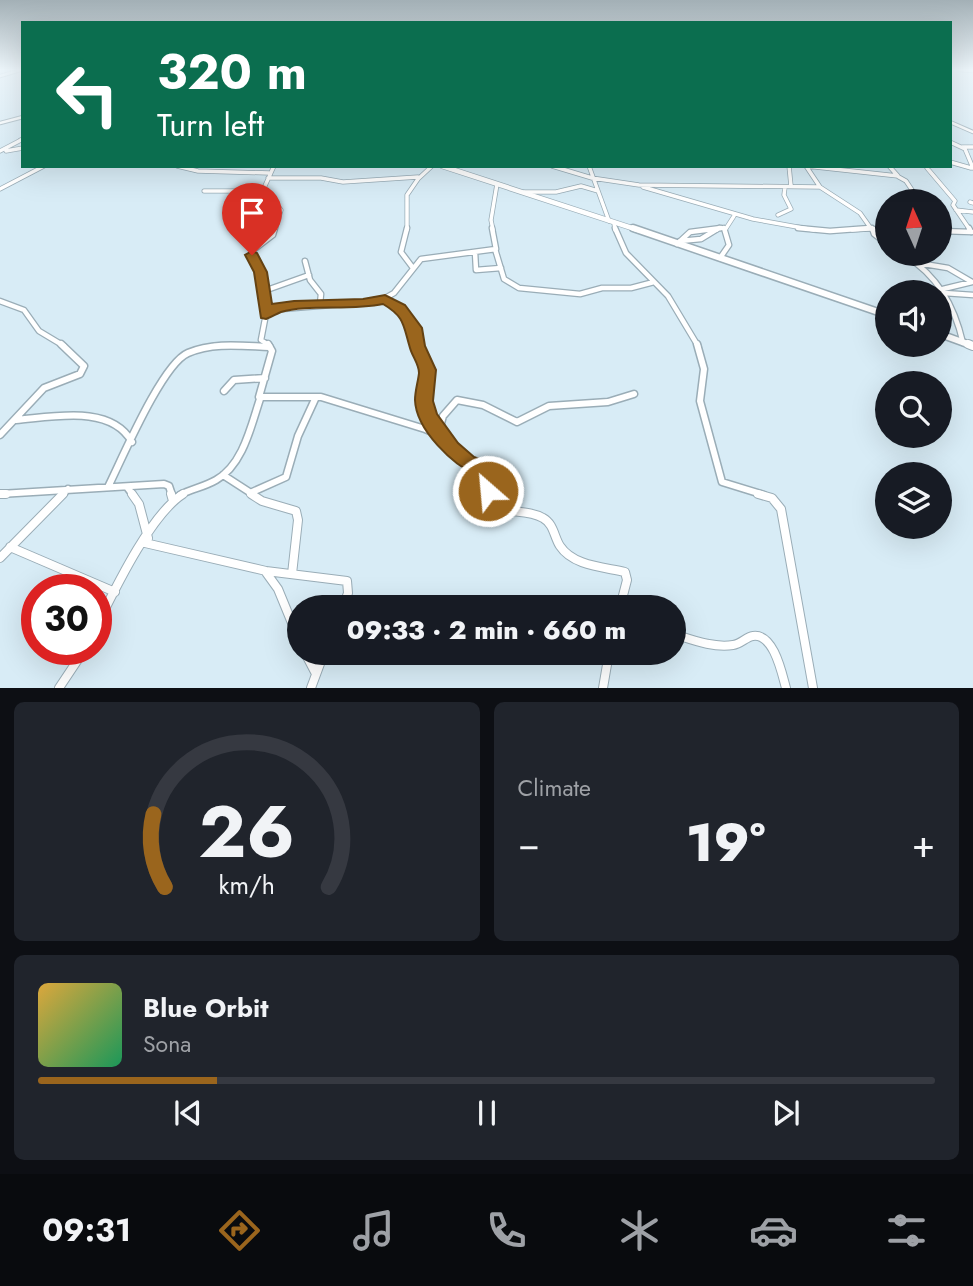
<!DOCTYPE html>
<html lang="en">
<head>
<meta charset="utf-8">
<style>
  body { margin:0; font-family:Jost,sans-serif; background:#20242c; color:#f1f3f6; height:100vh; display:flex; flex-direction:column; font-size:26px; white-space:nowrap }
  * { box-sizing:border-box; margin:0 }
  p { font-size:23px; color:#9ea1a6 }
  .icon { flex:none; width:38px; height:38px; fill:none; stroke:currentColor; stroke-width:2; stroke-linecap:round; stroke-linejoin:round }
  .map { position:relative; height:688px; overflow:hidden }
  .panel { display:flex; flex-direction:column; gap:14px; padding:14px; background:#0d0f14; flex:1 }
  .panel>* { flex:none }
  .guide { position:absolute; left:21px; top:21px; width:931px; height:147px; border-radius:0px; box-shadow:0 7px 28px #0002; background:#0b6e4f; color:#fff; overflow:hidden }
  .needle { width:46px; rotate:357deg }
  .buttons { position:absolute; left:875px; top:189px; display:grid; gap:14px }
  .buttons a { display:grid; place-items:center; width:77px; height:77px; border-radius:50%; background:#171b24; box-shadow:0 7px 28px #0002; font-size:35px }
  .speed { position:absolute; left:21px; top:574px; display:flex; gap:14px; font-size:35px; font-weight:700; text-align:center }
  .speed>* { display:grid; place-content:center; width:91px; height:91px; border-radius:50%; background:#171b24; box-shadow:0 7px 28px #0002; line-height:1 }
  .speed .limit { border:10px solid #d22; background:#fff; color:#111 }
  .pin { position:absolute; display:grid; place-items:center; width:60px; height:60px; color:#fff; margin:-72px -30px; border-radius:50% 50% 50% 0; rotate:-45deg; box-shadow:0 0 7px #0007 }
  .pin .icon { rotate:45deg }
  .me { position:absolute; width:77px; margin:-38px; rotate:333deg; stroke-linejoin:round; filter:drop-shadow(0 0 5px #0008) }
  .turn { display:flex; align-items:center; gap:24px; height:147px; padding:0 21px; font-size:32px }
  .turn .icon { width:91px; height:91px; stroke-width:2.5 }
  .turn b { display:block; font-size:49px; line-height:60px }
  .big { font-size:52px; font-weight:800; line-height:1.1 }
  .panel .widget { flex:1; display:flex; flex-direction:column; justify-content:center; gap:10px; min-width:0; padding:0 24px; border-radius:10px; background:#20242c }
  .panel .dial { align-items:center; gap:0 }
  .dial svg { height:182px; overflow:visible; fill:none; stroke:#363941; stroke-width:7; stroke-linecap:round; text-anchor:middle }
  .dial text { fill:#f1f3f6; stroke:none }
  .song { display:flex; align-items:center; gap:21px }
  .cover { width:84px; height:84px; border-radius:10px; background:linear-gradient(135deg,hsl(40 70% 55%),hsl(150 70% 35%)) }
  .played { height:7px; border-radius:4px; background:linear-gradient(90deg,#9a651d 20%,#363941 20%) }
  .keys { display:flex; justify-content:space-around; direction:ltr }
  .heat { display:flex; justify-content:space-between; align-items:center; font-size:38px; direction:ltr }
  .panel .tiles { flex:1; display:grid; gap:14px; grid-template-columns:1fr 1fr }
  .widget:last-child { grid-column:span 2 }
  .trip { position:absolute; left:287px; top:595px; width:399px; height:70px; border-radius:35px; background:#171b24; box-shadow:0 7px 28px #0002; font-weight:800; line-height:70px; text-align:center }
  .tab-bar { display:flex; height:112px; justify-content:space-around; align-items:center; background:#090b0e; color:#9ea1a6 }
  .tab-bar .icon { width:49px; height:49px }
  .tab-bar .selected { color:#9a651d }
  .tab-bar b { font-size:32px; color:#f1f3f6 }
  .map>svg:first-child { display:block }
</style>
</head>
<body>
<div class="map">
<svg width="973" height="688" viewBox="0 0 973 688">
  <rect width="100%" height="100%" fill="#d8ecf6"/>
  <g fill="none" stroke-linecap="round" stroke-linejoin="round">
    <defs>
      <path id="minor-far4" d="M 960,70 L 973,71
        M 0,76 L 20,70
        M 950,122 L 973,132
        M 0,123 L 23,117
        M 20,140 L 23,139"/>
      <path id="minor-far3" d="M 950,142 L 965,149 L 973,168
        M 962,147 L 973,147
        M 0,151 L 23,139
        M 6,151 L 23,148
        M 950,162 L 971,168
        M 177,166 L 198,171 L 269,173
        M 274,166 L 264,188 L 281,210 L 275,230
        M 552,166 L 592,178 L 639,185 L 820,187
        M 589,166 L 609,221
        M 789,166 L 791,186
        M 806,166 L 820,187 L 860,213 L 872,230
        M 806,166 L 898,176 L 889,166
        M 929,166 L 927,168 L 955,201 L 953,205 L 970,230
        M 897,176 L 906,181 L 914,193 L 903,196 L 903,201
        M 268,178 L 321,178 L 343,182 L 418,177
        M 643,187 L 753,219 L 814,230
        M 0,189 L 44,166
        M 204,191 L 266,191
        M 524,192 L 556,192 L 581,186 L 598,191
        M 970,202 L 973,203
        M 956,210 L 973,212
        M 778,215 L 791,209 L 784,195 L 785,187
        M 614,223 L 615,230
        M 407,230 L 407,195 L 418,179 L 432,166
        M 493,230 L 491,220 L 497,184
        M 706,230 L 724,228
        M 717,230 L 719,228
        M 725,230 L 734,216
        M 852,230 L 887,228"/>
      <path id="minor-far2" d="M 407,228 L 401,252 L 413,268
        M 615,228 L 626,253 L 668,296 L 698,346
        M 798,228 L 830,231 L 870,228
        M 872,228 L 874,234 L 887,244
        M 969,228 L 971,232
        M 940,231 L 972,232
        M 680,241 L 701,239 L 719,228
        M 677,244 L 690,232 L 721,228
        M 495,249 L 504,279 L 519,288 L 580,294 L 602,288 L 631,288 L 654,282
        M 475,252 L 476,270 L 501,268
        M 903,254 C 937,275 954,304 963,343
        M 720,258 L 729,245 L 724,228
        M 305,261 L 310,280 L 321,294 L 320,304
        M 918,263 L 948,268 L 972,282 L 943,289
        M 264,291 L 309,275
        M 944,293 L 973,295
        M 385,299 C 406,312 414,321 417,346
        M 0,301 L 24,310 L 39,331 L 64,346
        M 266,314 L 261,272 L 252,251 L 273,235 L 275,228
        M 214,346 L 240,346
        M 270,346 L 261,340 L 266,314 L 270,310 L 380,301 L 394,293 L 421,259 L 496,249 L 492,228"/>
      <path id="minor-far1" d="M 268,344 L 272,351 L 259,397 L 321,397 L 425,429 L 440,435 L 467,462 L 488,471 L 489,495
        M 417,344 L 427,370 L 425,409 L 439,429
        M 697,344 L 704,369 L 700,401 L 722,482 L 764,495
        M 224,391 L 234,380 L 265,378
        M 16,420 C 53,417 111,404 132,442
        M 438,434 L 443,416 L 457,400 L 483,405 L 517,422 L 549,406 L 608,402 L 634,394
        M 0,435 L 44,388 L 80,374 L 84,366 L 61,344
        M 223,475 L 254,495
        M 108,487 C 122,459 162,364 188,353 C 214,342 242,346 269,347
        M 127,487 L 133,495
        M 250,493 L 286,477 L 298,436 L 316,397
        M 0,494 L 164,484 L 169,486 L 172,495
        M 62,495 L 68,489
        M 180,495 C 191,489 204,487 216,480 C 243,465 251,426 260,399"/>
      <path id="minor" d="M 0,494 L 6,494
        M 132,494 L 139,504 L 148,538
        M 171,494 L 173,501
        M 251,494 L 262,501 L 296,511 L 298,520 L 292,574
        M 489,494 L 490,506 C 507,514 528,509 543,518 C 554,524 554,537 560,546 C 573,566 604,567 625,572 L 627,580 L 620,607
        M 758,494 L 772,498 L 781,509 L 813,688
        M 145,543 L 266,571 L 347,581 L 348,593 L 343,607
        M 10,547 L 115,592
        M 0,558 L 63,494
        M 265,571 L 278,589 L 299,640
        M 96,627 C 114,591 150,515 183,494
        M 674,634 C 693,640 713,648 733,645 C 741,644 746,637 753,636 C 774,633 782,674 786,688
        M 305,653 L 316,674
        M 59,688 L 85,649
        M 311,688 L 324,653
        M 603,688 L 609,653"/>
      <path id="tertiary-far2" d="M 442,166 L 638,230"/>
      <path id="tertiary-far1" d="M 633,228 L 887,315
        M 940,334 L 973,346"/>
      <path id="tertiary" d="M 968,344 L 973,346"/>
    </defs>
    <use href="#minor-far4" stroke="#9aadb7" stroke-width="4.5"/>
    <use href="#minor-far3" stroke="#9aadb7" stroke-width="5"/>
    <use href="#minor-far2" stroke="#9aadb7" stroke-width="7"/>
    <use href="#minor-far1" stroke="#9aadb7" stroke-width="9"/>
    <use href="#minor" stroke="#9aadb7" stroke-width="10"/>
    <use href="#tertiary-far2" stroke="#9aadb7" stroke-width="6"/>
    <use href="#tertiary-far1" stroke="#9aadb7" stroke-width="9"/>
    <use href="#tertiary" stroke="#9aadb7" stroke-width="10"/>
    <use href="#minor-far4" stroke="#fff" stroke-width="2.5"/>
    <use href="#minor-far3" stroke="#fff" stroke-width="3.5"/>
    <use href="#minor-far2" stroke="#fff" stroke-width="4.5"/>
    <use href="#minor-far1" stroke="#fff" stroke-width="6"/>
    <use href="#minor" stroke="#fff" stroke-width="8"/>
    <use href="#tertiary-far2" stroke="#fff" stroke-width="4.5"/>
    <use href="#tertiary-far1" stroke="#fff" stroke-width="6"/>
    <use href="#tertiary" stroke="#fff" stroke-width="8"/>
  </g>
  <linearGradient id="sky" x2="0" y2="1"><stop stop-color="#a3b0b6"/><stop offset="0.42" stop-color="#edf6fb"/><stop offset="1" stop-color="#edf6fb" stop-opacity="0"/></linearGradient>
  <rect width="973" height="166" fill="url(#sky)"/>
  <path fill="#9a651d" stroke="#644213" stroke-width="2" d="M 252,251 L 257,253 L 267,272 L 272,304 L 294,301 L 363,299 L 385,295 L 405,305 L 422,328 L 425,346 L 436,370 L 433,401 L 437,414 L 458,443 L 474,457 L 495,465 C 500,475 500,488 496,498 L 488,500 L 481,498 L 478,491 L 478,476 C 453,465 416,430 415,400 C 415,391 418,382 419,373 C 419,364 412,356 410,348 C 403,325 405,317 383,304 C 351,311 308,304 281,312 C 276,314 272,317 266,319 L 261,318 L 254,272 L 245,255 Z"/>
</svg>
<div class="buttons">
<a><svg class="needle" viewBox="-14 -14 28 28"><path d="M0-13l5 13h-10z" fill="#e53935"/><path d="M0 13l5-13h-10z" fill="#9ea1a6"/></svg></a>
<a><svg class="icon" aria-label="sound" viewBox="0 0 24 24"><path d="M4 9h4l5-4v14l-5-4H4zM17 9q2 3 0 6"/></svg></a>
<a><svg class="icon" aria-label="search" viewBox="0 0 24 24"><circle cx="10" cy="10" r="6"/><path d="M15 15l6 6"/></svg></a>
<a><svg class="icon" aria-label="layers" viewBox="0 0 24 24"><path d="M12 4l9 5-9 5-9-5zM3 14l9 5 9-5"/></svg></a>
</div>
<div class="speed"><div class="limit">30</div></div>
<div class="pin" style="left:252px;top:255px;background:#d93025"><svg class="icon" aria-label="arrive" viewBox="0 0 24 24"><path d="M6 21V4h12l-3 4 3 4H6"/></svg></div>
<svg class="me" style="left:488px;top:491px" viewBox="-20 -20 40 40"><circle r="17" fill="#9a651d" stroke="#fff" stroke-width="3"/><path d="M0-11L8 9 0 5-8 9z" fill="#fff"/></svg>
<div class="trip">09:33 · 2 min · 660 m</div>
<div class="guide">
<div class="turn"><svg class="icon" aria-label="left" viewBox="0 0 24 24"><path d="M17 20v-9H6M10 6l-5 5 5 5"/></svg><div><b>320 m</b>Turn left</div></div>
</div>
</div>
<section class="panel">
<div class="tiles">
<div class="widget dial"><svg viewBox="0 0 100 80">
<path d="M14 69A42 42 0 1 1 86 69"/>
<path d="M14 69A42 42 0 0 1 9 37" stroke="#9a651d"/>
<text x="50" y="56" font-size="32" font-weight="700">26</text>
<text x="50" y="72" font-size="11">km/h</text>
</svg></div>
<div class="widget"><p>Climate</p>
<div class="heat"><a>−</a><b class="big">19°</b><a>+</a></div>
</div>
<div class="widget">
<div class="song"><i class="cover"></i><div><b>Blue Orbit</b><p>Sona</p></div></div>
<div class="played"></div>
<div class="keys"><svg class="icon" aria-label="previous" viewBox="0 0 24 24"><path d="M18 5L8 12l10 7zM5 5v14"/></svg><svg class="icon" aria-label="pause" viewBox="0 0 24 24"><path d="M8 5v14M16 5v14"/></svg><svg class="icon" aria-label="next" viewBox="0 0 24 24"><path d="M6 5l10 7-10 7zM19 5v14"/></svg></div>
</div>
</div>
</section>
<nav class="tab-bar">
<b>09:31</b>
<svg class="icon selected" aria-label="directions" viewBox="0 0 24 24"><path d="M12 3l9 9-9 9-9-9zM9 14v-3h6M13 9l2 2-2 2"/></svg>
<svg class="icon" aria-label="music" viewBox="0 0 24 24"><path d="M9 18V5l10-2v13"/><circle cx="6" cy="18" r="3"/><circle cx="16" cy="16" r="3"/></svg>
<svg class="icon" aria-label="phone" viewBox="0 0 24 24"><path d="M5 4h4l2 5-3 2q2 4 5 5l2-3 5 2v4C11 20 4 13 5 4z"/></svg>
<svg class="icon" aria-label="climate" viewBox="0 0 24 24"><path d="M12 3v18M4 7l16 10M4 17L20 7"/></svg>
<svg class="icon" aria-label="car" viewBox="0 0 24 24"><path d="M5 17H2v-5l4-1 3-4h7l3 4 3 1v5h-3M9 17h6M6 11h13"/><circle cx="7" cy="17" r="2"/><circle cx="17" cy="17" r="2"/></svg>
<svg class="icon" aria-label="filters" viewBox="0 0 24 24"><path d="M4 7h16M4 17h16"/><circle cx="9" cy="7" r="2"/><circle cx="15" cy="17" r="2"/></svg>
</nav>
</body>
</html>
